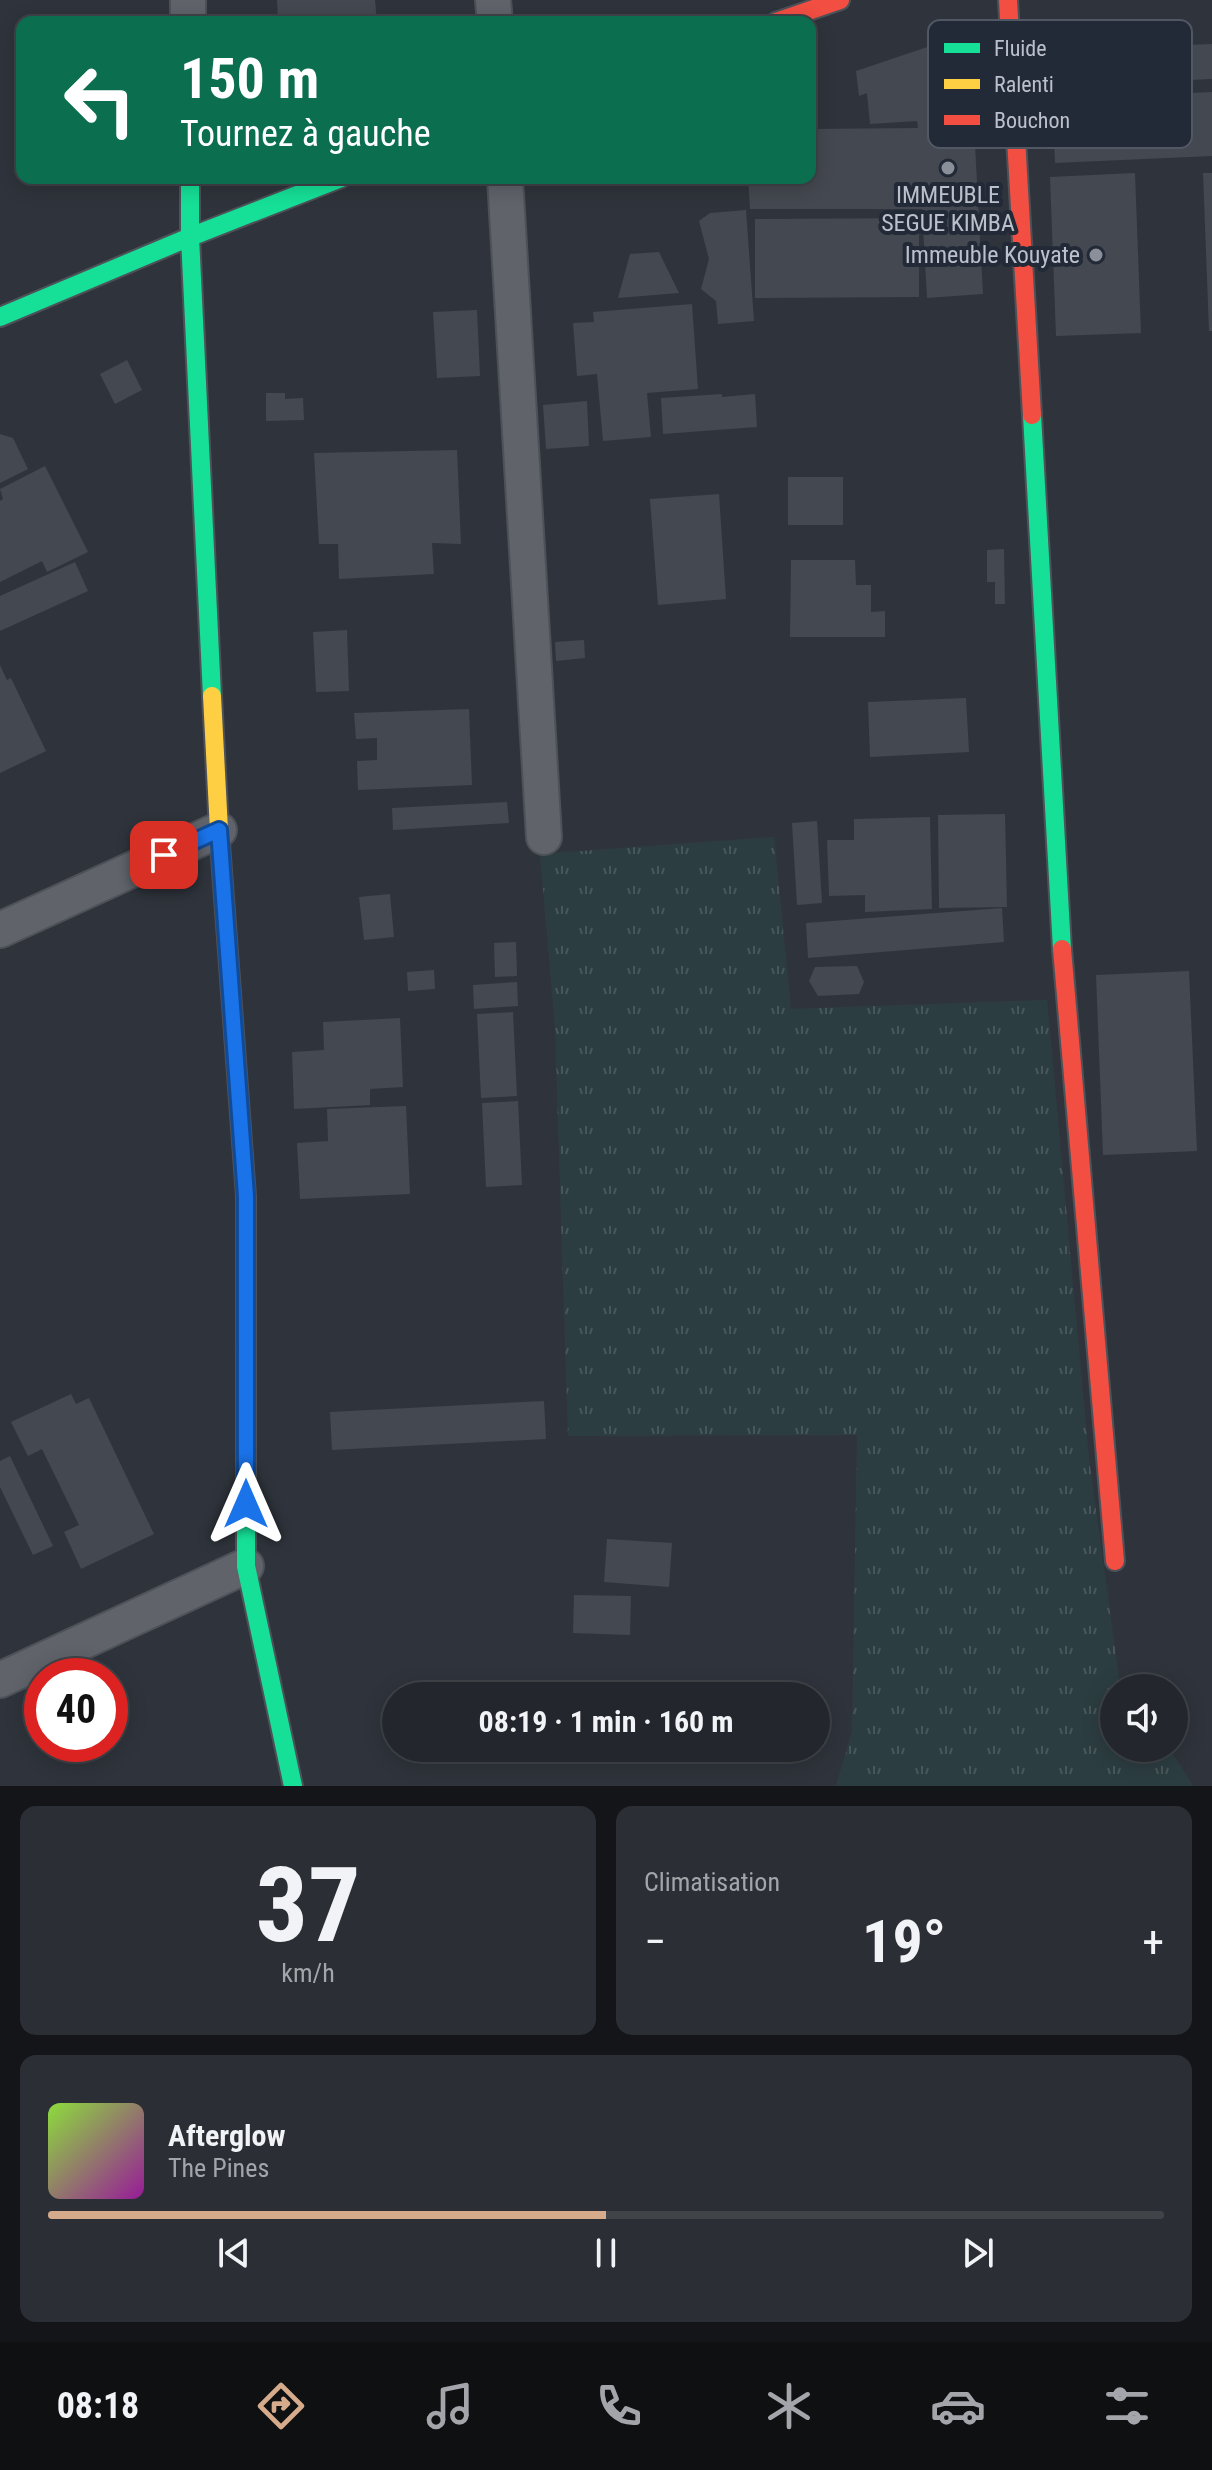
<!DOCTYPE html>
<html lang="fr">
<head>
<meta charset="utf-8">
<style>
  body { margin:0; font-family:"Roboto Condensed",sans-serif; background:#2b2f35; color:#f1f3f6; height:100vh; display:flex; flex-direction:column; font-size:30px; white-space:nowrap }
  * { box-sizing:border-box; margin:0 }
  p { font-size:26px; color:#a3a5aa }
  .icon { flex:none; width:44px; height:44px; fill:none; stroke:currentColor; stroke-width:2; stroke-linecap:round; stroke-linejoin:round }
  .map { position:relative; height:1786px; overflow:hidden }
  .drawer { display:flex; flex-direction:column; gap:20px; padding:20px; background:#131519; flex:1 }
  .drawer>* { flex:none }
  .banner { position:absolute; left:16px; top:16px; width:800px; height:168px; border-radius:16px; box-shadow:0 4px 20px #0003,0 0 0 2px #404449; background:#0b6e4f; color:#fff; overflow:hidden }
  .controls { position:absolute; left:1100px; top:1674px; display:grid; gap:16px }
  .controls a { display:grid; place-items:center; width:88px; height:88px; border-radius:50%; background:#23272d; box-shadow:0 4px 20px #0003,0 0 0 2px #404449; font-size:40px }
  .speed { position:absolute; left:24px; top:1658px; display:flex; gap:16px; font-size:40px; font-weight:700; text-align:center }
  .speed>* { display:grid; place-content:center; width:104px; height:104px; border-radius:50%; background:#23272d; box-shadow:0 4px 20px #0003,0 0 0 2px #404449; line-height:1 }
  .speed .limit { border:12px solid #d22; background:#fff; color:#111 }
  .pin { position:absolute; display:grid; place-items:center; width:68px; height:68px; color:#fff; margin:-34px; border-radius:16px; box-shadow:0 4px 12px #0006 }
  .me { position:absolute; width:88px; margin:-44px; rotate:0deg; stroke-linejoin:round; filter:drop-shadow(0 0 6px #0008) }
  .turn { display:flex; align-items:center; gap:28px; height:168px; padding:0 32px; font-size:36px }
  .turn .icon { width:104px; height:104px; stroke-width:2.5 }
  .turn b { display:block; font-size:56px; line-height:68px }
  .big { font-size:60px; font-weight:700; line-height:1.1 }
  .drawer .card { flex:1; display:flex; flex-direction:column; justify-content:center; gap:12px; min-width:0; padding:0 28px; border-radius:16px; background:#2b2f35 }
  .drawer .dial { align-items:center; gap:0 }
  .dial b { font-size:104px; line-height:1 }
  .song { display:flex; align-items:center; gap:24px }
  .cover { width:96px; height:96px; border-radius:12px; background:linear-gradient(135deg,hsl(90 70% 55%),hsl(300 70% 35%)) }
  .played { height:8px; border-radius:4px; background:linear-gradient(90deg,#d6ab8b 50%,#404449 50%) }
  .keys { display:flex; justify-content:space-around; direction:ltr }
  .heat { display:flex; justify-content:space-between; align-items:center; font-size:44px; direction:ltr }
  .drawer .tiles { flex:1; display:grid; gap:20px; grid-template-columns:1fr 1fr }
  .card:last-child { grid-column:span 2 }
  .trip { position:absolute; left:382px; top:1682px; width:448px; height:80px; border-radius:40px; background:#23272d; box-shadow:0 4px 20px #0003,0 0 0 2px #404449; font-weight:700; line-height:80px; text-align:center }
  .tab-bar { display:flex; height:128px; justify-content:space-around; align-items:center; background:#0e1012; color:#a3a5aa }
  .tab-bar .icon { width:56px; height:56px }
  .tab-bar .on { color:#d6ab8b }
  .tab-bar b { font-size:36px; color:#f1f3f6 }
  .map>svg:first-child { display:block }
</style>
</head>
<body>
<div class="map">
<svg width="1212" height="1786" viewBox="0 0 1212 1786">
  <defs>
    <pattern id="grass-tufts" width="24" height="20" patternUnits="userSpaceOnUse" patternTransform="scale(2)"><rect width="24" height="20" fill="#2c3d41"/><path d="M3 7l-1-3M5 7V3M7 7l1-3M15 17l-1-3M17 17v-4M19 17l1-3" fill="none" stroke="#49575b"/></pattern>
  </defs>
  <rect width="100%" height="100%" fill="#2f343c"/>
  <path fill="url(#grass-tufts)" d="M 774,837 L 791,1009 L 1047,1000 L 1089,1459 L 1119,1678 L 1126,1688 L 1114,1688 L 1114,1748 L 1169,1748 L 1193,1786 L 836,1786 L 852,1732 L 857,1435 L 568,1436 L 555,1027 L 540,854 Z"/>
  <path fill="#444850" d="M 277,0 L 375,0 L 377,22 L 278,22 Z
    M 969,33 L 983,294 L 927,298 L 922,209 L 750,209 L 748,178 L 810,178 L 810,129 L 918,128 L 917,121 L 870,124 L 867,93 L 859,96 L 856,71 Z
    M 1212,44 L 1212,79 L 1055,86 L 1053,50 Z
    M 1212,92 L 1212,156 L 1055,163 L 1052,99 Z
    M 1135,173 L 1141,333 L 1056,336 L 1050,177 Z
    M 1203,173 L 1212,173 L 1212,331 L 1209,331 Z
    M 746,210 L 754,321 L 718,324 L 716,301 L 701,289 L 709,259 L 699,221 L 710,213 Z
    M 919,218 L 919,297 L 755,298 L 755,219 Z
    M 659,252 L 679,293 L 618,298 L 630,254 Z
    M 692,304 L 698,389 L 647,393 L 651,437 L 603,441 L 597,374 L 577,376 L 573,323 L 594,322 L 593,312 Z
    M 477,310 L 480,376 L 437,378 L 433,312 Z
    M 127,360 L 142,390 L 115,404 L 100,374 Z
    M 266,393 L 285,393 L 285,399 L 303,398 L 304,420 L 266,421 Z
    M 722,394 L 722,397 L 755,394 L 757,427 L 663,434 L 661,398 Z
    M 587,401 L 589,446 L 546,449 L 543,405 Z
    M 0,434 L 13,438 L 28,469 L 0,483 Z
    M 457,450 L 461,544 L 432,543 L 434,574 L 339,579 L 338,544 L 319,544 L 314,453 Z
    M 45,466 L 88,552 L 47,572 L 42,561 L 0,582 L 0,501 L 3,499 L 0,489 Z
    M 788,477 L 843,477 L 843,525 L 788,525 Z
    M 719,494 L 726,599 L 658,605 L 650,499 Z
    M 1004,549 L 1005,604 L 995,604 L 995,582 L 987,582 L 987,550 Z
    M 791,560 L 855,560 L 856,585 L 871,585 L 871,612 L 885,611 L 885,637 L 790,637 Z
    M 75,562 L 88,591 L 0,631 L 0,596 Z
    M 347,630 L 349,691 L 316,692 L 313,632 Z
    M 584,640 L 585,658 L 556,661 L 555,642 Z
    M 0,665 L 7,680 L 11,678 L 46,751 L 0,773 Z
    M 966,698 L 969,752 L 870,757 L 868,702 Z
    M 469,709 L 472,785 L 358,790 L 357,761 L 377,760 L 377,738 L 356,739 L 354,713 Z
    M 507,802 L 509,823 L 393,830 L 392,808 Z
    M 1005,814 L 1007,907 L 939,908 L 938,815 Z
    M 930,817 L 932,909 L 865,912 L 865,895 L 829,896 L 827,840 L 854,840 L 854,819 Z
    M 817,821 L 822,903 L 797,905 L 792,823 Z
    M 390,894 L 394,937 L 364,940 L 359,897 Z
    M 1002,908 L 1004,942 L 808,958 L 806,923 Z
    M 516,942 L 517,976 L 495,977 L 494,943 Z
    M 857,966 L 864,982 L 859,994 L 818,996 L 809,981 L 815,967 Z
    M 434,970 L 435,989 L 408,991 L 407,972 Z
    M 1189,971 L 1197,1151 L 1103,1155 L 1096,975 Z
    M 517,982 L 518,1006 L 474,1009 L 473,985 Z
    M 513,1012 L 517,1096 L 481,1098 L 477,1014 Z
    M 400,1018 L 403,1087 L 370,1089 L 370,1105 L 294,1109 L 292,1052 L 324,1050 L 323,1022 Z
    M 518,1101 L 522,1185 L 486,1187 L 482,1103 Z
    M 406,1106 L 410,1194 L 300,1199 L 297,1143 L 328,1141 L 327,1109 Z
    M 71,1394 L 76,1404 L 89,1398 L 154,1534 L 81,1569 L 64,1532 L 79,1525 L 42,1449 L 28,1456 L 11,1422 Z
    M 544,1401 L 546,1439 L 332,1450 L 330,1412 Z
    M 10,1456 L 53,1546 L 33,1555 L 0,1487 L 0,1461 Z
    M 607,1539 L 672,1543 L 669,1587 L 604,1582 Z
    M 574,1595 L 631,1596 L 630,1635 L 573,1633 Z"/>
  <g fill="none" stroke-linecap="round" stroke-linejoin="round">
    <defs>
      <path id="street" d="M 188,0 L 188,22
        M 493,0 L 495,22
        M 505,178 L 544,837
        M 0,930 L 219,830
        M 0,1680 L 246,1566"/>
      <path id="fast" d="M 190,178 L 190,237 L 212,696
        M 0,317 L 190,237 L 341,178
        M 1032,415 L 1062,949
        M 246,1343 L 246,1566 L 293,1786"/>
      <path id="slow" d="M 212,696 L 219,830 L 246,1196 L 246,1343"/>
      <path id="jam" d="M 1008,0 L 1032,415
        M 776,22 L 840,0
        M 1062,949 L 1115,1561"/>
    </defs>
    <use href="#street" stroke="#4d5158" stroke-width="38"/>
    <use href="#fast" stroke="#4d5158" stroke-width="22"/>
    <use href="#slow" stroke="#4d5158" stroke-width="22"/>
    <use href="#jam" stroke="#4d5158" stroke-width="22"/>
    <use href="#street" stroke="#60636a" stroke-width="34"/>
    <use href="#fast" stroke="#16e098" stroke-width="18"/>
    <use href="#slow" stroke="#ffcf43" stroke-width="18"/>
    <use href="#jam" stroke="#f24e42" stroke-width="18"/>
  </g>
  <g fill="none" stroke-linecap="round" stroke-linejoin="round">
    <defs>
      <path id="route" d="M 164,855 L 219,830 L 246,1196 L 246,1504"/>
    </defs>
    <use href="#route" stroke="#114b97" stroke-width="20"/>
    <use href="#route" stroke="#1a73e8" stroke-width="14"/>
  </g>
  <g fill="#8a8f99" stroke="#232a37" stroke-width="3">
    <circle cx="948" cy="168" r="8"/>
    <circle cx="1096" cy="255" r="8"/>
  </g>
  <g text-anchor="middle" stroke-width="8" stroke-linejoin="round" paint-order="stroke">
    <g font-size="24" fill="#bbc0cb" stroke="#232a37">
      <text x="948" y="203">IMMEUBLE<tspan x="948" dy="28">SEGUE KIMBA</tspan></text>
      <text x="1080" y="263" text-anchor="end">Immeuble Kouyate</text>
    </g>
  </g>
  <rect x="928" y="20" width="264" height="128" rx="12" fill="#232a37" stroke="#515763" stroke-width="2"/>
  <rect x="944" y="43" width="36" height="10" fill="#16e098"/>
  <rect x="944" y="79" width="36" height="10" fill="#ffcf43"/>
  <rect x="944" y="115" width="36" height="10" fill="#f24e42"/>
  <g font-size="22" fill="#bbc0cb">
    <text x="994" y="56">Fluide</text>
    <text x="994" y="92">Ralenti</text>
    <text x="994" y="128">Bouchon</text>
  </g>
</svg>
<div class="controls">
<a><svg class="icon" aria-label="sound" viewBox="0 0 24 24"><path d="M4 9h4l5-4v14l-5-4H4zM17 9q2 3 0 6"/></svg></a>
</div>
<div class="speed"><div class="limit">40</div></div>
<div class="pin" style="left:164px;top:855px;background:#d93025"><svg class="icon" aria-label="arrive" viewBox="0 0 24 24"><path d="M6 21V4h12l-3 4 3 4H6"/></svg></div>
<svg class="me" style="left:246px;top:1504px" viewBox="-20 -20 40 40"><path d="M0-17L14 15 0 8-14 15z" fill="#1a73e8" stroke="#fff" stroke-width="4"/></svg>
<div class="trip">08:19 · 1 min · 160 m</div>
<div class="banner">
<div class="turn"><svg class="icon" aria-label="left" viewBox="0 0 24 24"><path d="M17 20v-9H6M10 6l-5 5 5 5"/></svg><div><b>150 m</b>Tournez à gauche</div></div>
</div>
</div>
<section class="drawer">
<div class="tiles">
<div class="card dial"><b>37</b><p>km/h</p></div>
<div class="card"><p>Climatisation</p>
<div class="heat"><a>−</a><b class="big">19°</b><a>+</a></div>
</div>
<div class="card">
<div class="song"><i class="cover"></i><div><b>Afterglow</b><p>The Pines</p></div></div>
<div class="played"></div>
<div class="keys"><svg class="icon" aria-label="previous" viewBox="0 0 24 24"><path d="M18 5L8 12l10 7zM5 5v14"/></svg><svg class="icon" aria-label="pause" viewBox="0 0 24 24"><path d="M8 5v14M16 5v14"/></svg><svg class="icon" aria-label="next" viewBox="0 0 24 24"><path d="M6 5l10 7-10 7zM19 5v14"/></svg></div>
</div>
</div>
</section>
<nav class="tab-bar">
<b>08:18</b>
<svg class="icon on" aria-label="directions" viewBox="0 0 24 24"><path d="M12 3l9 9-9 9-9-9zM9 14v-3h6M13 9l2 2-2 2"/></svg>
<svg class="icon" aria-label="music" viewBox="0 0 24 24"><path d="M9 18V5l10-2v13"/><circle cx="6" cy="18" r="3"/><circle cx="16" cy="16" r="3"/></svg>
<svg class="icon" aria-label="phone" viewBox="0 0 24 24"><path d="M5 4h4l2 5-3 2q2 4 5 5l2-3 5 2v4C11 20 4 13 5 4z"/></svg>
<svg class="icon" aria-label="climate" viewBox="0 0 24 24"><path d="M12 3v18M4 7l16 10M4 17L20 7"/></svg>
<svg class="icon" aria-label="car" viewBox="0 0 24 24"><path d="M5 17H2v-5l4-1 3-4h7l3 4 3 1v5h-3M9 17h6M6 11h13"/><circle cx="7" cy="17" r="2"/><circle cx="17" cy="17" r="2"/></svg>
<svg class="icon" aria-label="filters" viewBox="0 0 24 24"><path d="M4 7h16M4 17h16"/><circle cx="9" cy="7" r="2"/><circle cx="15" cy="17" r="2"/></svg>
</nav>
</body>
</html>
